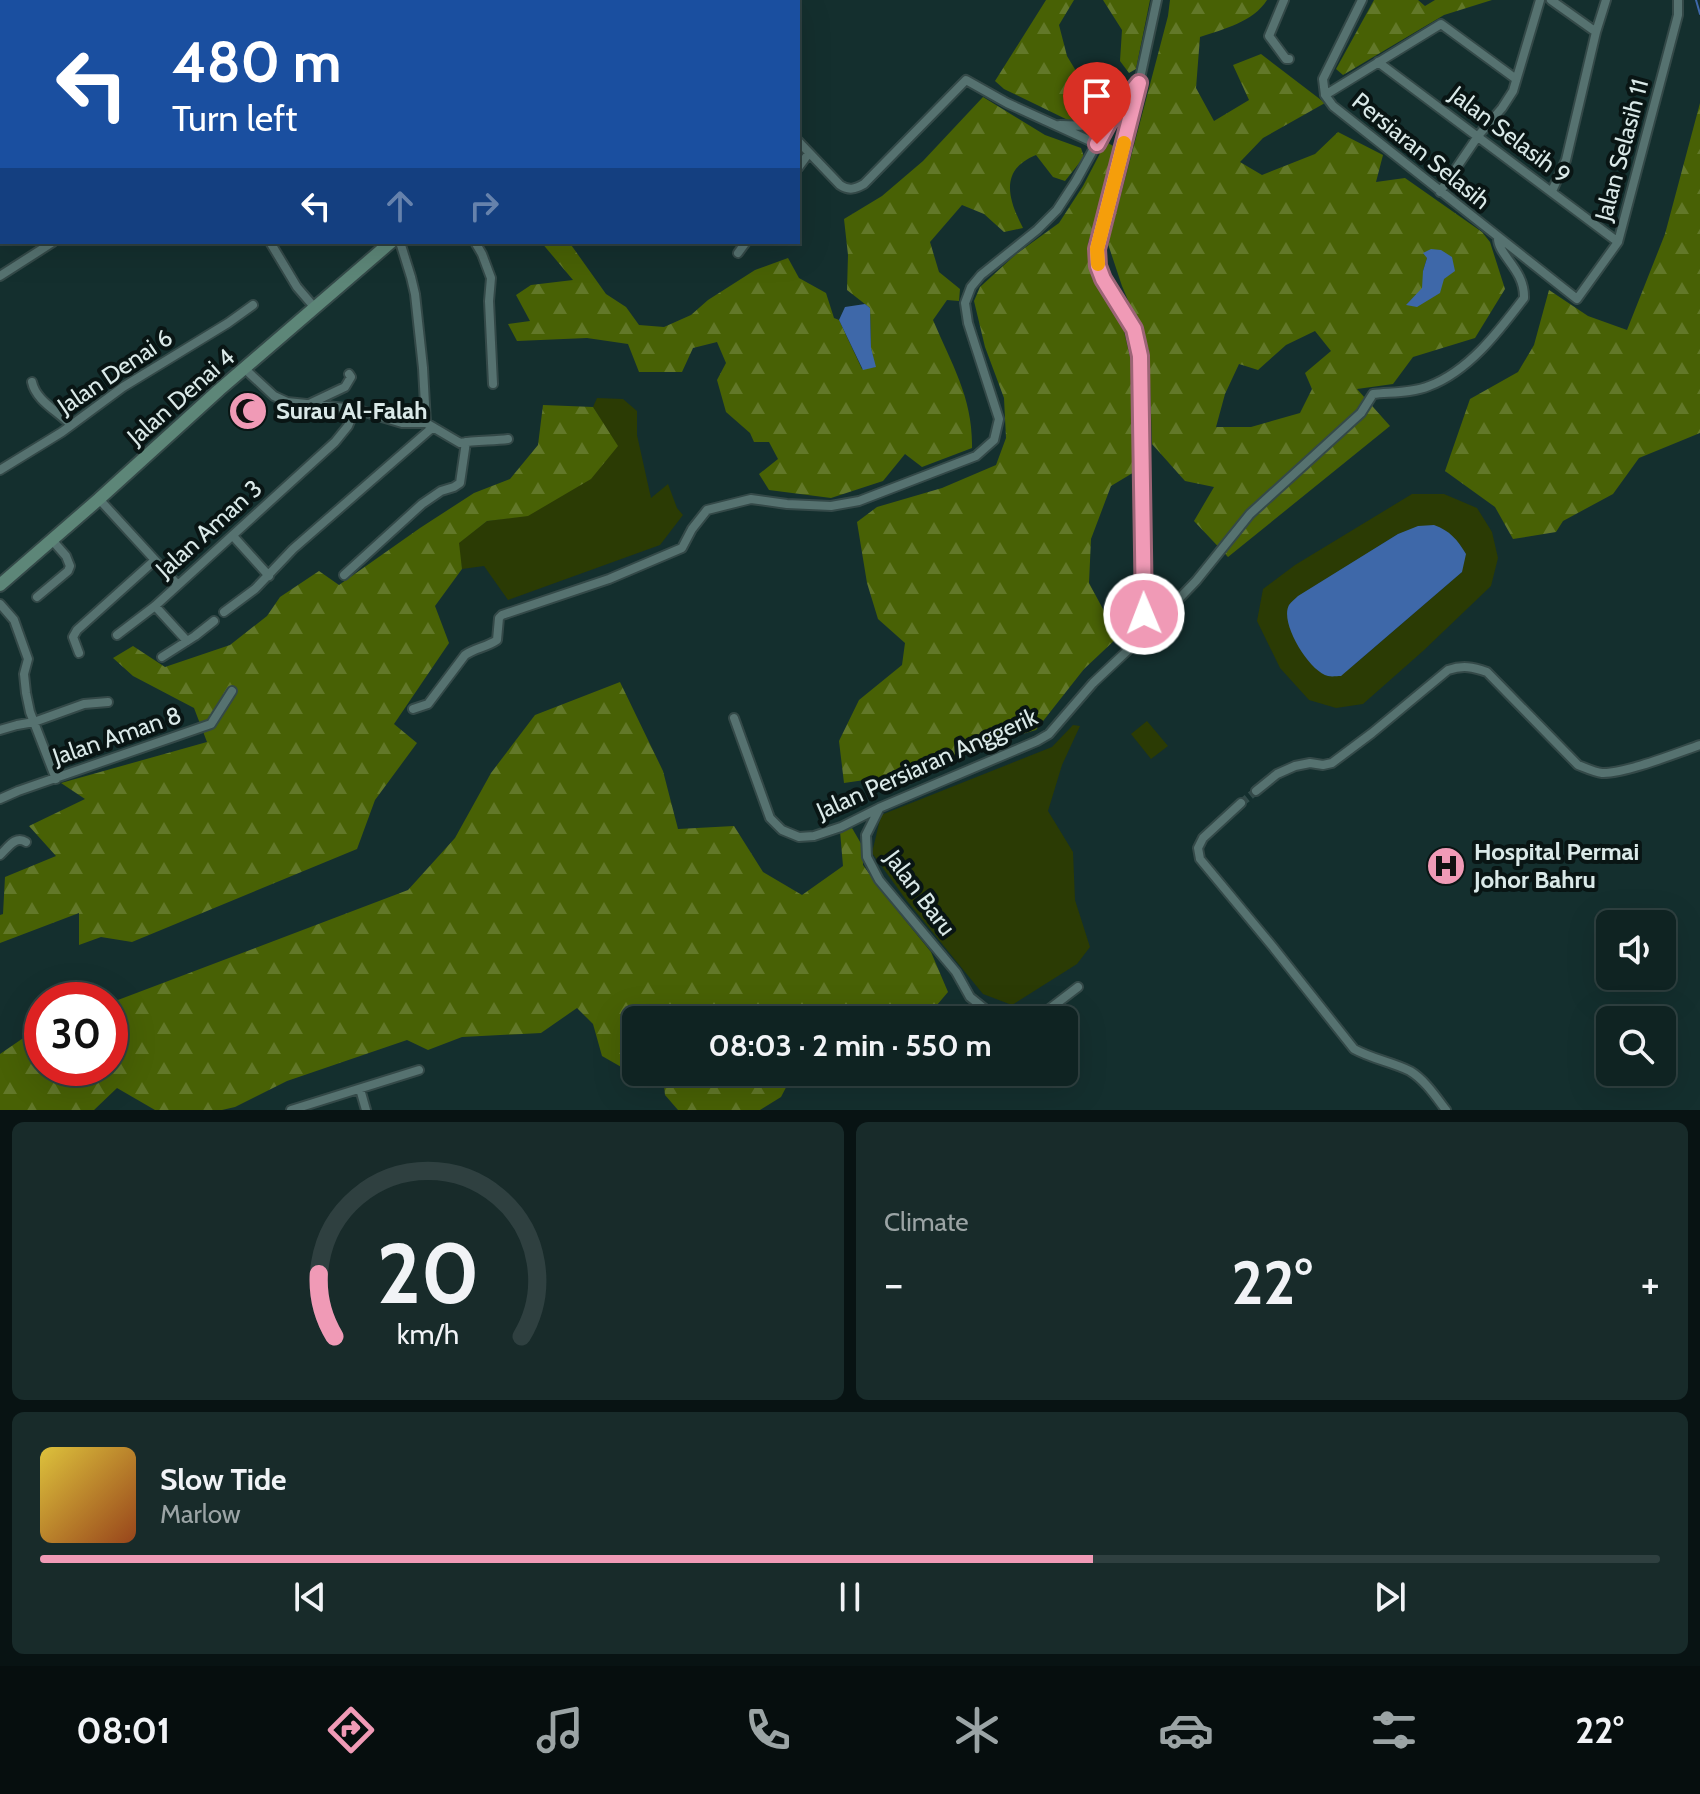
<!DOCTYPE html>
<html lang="en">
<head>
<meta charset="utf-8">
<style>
  body { margin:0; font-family:Cabin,sans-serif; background:#182b2a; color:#f1f3f6; height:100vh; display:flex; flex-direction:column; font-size:30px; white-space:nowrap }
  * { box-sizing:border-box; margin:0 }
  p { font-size:26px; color:#9ba4a5 }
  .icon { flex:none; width:44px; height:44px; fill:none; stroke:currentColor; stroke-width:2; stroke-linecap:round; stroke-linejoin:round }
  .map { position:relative; height:1110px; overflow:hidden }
  .sheet { display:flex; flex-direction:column; gap:12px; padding:12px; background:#081313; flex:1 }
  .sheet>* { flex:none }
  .banner { position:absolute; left:0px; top:0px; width:800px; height:244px; box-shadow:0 8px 32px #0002,0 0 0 2px #2f4040; background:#1a4fa0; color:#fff; overflow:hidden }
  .tools { position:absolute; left:1596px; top:910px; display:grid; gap:16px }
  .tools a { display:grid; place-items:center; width:80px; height:80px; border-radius:12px; background:#0f2322; box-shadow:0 8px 32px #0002,0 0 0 2px #2f4040; font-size:40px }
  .speed { position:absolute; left:24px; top:982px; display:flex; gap:16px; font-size:40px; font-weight:700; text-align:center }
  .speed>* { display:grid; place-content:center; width:104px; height:104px; border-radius:50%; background:#0f2322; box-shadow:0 8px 32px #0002,0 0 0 2px #2f4040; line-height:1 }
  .speed .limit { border:12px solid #d22; background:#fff; color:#111 }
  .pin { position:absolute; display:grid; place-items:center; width:68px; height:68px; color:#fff; margin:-82px -34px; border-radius:50% 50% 50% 0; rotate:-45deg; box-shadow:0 0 8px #0007 }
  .pin .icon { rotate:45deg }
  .me { position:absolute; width:88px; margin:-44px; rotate:359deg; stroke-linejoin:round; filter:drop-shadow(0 0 6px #0008) }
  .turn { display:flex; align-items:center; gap:28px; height:168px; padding:0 40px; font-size:36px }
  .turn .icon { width:104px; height:104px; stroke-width:2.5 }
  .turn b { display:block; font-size:56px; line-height:68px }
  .lanes { display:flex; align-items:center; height:76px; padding:0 40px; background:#0003; justify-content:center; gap:40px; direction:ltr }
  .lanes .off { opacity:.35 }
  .big { font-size:60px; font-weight:700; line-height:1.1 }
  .sheet .widget { flex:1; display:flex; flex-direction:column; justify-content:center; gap:12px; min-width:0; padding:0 28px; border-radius:12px; background:#182b2a }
  .sheet .dial { align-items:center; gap:0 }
  .dial svg { height:208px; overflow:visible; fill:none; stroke:#2f4040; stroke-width:7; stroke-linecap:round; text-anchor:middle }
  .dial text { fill:#f1f3f6; stroke:none }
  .song { display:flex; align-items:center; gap:24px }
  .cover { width:96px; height:96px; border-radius:12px; background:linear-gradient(135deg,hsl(50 70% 55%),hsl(20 70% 35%)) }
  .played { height:8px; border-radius:4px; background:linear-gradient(90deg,#f09ab6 65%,#2f4040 65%) }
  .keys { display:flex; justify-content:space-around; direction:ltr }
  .heat { display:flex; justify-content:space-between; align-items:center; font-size:44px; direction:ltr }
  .sheet .tiles { flex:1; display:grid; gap:12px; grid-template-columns:1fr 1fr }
  .widget:last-child { grid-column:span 2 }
  .trip { position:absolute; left:622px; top:1006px; width:456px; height:80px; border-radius:12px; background:#0f2322; box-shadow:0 8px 32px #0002,0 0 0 2px #2f4040; font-weight:700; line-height:80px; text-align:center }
  .tabs { display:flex; height:128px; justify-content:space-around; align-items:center; background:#060e0e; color:#9ba4a5 }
  .tabs .icon { width:56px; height:56px }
  .tabs .active { color:#f09ab6 }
  .tabs b { font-size:36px; color:#f1f3f6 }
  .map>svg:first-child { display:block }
</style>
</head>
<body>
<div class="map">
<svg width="1700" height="1110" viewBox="0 0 1700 1110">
  <defs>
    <pattern id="forest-firs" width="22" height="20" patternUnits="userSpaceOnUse" patternTransform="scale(2)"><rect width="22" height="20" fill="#486105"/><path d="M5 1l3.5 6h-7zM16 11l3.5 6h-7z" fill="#627829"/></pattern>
  </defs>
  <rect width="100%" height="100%" fill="#142f2e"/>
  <path fill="#2b3b04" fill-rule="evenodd" d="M 597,398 L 623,399 L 637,411 L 637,435 L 651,498 L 668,484 L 677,508 L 683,515 L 660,545 L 508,600 L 484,566 L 462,569 L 458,543 L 487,521 L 528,515 L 617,446 L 593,407 Z
    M 1412,494 L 1444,494 L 1477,508 L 1492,532 L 1498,558 L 1491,586 L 1423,651 L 1363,704 L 1336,708 L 1309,700 L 1280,668 L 1257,621 L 1263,589 L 1295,565 ZM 1398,534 L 1462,572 L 1354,665 L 1289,605 L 1299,596 Z
    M 1147,721 L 1168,746 L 1151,759 L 1131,734 Z
    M 1073,725 L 1080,726 L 1062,765 L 1048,811 L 1073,852 L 1075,900 L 1090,947 L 1077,964 L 1012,1005 L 983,994 L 907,901 L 872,853 L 881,815 L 1052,747 Z"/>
  <path fill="url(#forest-firs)" fill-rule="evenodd" d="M 1046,0 L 1074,0 L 1059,25 L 1067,56 L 1094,101 L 1085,114 L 1072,122 L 1004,89 L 995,81 Z
    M 1103,0 L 1150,0 L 1136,69 L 1129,73 L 1120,61 L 1122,30 Z
    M 1170,0 L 1267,0 C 1253,22 1224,29 1200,37 L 1196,88 L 1214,121 L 1249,100 L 1233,65 L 1261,54 L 1325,103 L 1263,138 L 1240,162 L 1262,175 L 1315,154 L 1338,132 L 1383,155 L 1376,182 L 1405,178 L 1482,232 L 1490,242 L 1505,289 L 1475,338 L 1413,357 L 1393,384 L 1357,389 L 1390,426 L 1228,557 L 1194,521 L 1214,487 L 1185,481 L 1152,444 L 1149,350 L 1122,286 L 1108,244 L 1168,16 ZM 1424,254 L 1443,279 L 1407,304 L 1423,289 L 1423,271 L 1427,258 ZM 1315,331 L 1331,351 L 1305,373 L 1312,389 L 1300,413 L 1251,427 L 1216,427 L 1225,394 L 1239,364 L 1258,370 L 1286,345 Z
    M 1374,0 L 1418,0 L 1425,6 L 1435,0 L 1492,0 L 1444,15 L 1343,75 L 1336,69 Z
    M 983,97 L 1045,135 L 1081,148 L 1084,157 L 1065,181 L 1053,177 L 1036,155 C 999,170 1008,199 1023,228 L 1004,232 L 984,214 L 962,205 L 930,242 L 939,272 L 960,289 L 959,301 L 947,300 L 933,320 C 952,365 973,398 972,448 L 922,467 L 905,454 L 883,481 L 831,498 L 769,490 L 759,474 L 778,459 L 769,442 L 754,442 L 750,433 L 726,412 L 717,380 L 726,363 L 717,342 L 693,348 L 682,372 L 639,372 L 628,344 L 587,338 L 517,341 L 508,324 L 530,321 L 516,295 L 531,285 L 573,280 L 541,242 L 569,242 L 606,294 L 626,307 L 639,325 L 664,327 L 691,315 L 708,300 L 755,270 L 788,258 L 799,278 L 826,293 L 834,318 L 839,320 L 862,369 L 875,367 L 871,348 L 870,308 L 847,290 L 848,255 L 844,219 L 882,196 L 923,161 Z
    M 1700,103 L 1700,433 L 1639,458 L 1613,494 L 1563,521 L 1556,532 L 1513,539 L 1495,507 L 1445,471 L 1470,399 L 1518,372 L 1534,345 L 1549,290 L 1588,316 L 1627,330 L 1665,234 Z
    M 1106,142 L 1117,148 L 1088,243 L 1092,278 L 1123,327 L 1134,374 L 1136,471 L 1111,486 L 1091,539 L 1089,583 L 1118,637 L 1084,669 L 1036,730 L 981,746 L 913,773 L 844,783 L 839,741 L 859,700 L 902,665 L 905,643 L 878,619 L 867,583 L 857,522 L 877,507 L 942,488 L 996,465 L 1006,438 L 1004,398 L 985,347 L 974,301 L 980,287 L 1015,255 L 1059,223 L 1083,186 Z
    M 543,405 L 593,407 L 618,446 L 591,479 L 528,516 L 487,521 L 459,543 L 462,569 L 435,606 L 449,643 L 394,724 L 417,743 L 375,800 L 357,849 L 132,942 L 101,937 L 79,945 L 79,913 L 0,943 L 0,915 L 3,914 L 5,877 L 56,856 L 29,826 L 85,799 L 61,783 L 207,742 L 194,708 L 133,676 L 113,658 L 133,646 L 165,667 L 230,645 L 267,616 L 280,597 L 319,571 L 339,585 L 420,528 L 474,493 L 510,479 L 538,445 Z
    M 620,682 L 663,771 L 678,829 L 734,826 L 763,872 L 802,895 L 843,866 L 840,831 L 852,828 L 863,847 L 863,865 L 883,893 L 931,952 L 948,992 L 931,1012 L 897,1008 L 852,1020 L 636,1020 L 636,1072 L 794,1072 L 781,1097 L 760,1110 L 678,1110 L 665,1095 L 663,1076 L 630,1072 L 602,1056 L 593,1024 L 577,1008 L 541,1033 L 462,1037 L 428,1050 L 407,1040 L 287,1081 L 235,1107 L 222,1110 L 155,1110 L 117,1088 L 94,1110 L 0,1110 L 0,1054 L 32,1032 L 42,1028 L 42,1068 L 110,1068 L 110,1003 L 408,890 L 455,838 L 491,773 L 535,715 Z"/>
  <path fill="#3e68a9" d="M 1431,249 L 1441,250 L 1452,257 L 1455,271 L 1444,279 L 1440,293 L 1417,307 L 1406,305 L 1422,288 L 1423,271 L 1427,258 L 1423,253 Z
    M 865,304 L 870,308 L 871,348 L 876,367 L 863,370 L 839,320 L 845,307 Z
    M 1434,525 C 1450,531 1457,539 1466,554 L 1462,572 L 1341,676 C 1337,676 1332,677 1328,676 C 1310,672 1279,623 1289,605 C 1291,602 1295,599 1298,596 L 1398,534 L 1418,526 Z"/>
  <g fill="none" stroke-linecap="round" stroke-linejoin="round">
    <path stroke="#3e68a9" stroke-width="2" d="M 1696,0 L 1700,14"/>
    <path stroke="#324b4a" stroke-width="8" stroke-dasharray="8 4" stroke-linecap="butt" d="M 1241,803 L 1256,791"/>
    <defs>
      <path id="street" d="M 216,0 L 217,2
        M 1284,0 L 1269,36 L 1286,59 L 1289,59
        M 1362,0 L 1323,79 L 1325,95 L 1333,106 L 1577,299 L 1618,242 L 1678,15 L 1678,0
        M 1551,0 L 1596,32
        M 496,2 L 499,0
        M 1378,62 L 1618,242
        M 1325,95 L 1441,24 L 1516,79
        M 1060,125 L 1094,126 L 1109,120
        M 798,141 L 840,185 C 849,191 855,189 864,184 L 966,80 L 1007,103 L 1097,144
        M 798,168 L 809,153
        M 1552,191 L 1566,160 L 1596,32 L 1606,0
        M 1440,192 L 1478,136 L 1502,108 L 1513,91 L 1540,0
        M 270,242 L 297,287 L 315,308
        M 400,242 L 411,277 L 415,294 L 423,368 L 426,423
        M 475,242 L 482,254 L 491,278 L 489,301 L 493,384
        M 738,253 L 746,242
        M 0,276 L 53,242
        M 245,369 L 274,396 L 287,402 L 355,409 L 402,423 L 426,423 L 460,443 C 476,440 492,441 508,439
        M 32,382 C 36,401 58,411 71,425
        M 309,404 L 345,387 L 351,377 L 349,374
        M 0,470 L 62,432 L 123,387 L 228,323 L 253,305
        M 99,499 L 177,584
        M 233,536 L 269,576
        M 344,575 L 422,504 L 441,491 L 454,487 L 460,483 L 466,442
        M 37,597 L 68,571 L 70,566 L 66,556 L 52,540
        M 0,604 L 14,620 L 28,659 L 24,674 L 26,693 L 30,712 L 56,779
        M 155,606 L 187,641
        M 224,612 L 255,589 L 293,549 L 433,427
        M 1145,634 L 1196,581 L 1250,514 L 1361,413 L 1373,394 C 1391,392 1412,393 1429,386 C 1469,371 1499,331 1524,298 C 1525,269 1497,255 1498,237
        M 117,635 L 155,606 L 335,442 L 348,426 L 355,409
        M 79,653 L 73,637 L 77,630 L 155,560
        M 162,657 L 195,636 L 214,621
        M 413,709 L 428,704 L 465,655 C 475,648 487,647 497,640 L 499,618 L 502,615 L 609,579 L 682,548 L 692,529 L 707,510 L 751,499 L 787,504 L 831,506 L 859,501 L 976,456 L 994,440 L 999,419 L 968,323 L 965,303 L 971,287 L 981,275 L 1037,230 L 1057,210 L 1076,181 L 1113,114 L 1136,87
        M 734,718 L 770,818 L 782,830 L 799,837 L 814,836 L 841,827 L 879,808 L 1037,741 L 1049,734 L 1093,683 L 1144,635 L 1140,356 L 1134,329 L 1103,279 L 1098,266 L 1097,249 L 1139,83 L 1157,0
        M 0,730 L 17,725 L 34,722 L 84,704 L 108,702
        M 1256,791 L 1277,774 L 1295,766 L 1310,763 L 1323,765 L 1332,763 L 1372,733 L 1448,670 C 1463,665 1473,667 1487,672 L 1578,765 C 1586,768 1594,772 1602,773 C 1624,774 1677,753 1700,745
        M 0,799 L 18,791 L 211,724 L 232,691
        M 1241,803 L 1203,838 L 1198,848 L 1200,859 L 1273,947 L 1354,1049 C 1372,1059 1392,1062 1410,1071 C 1425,1080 1436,1097 1446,1110
        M 879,809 L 866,835 L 867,857 L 879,880 L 956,972 L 970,997 L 991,1014 L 1010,1020
        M 0,855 C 8,848 15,835 26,842
        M 1035,1020 L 1078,987
        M 360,1089 L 366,1110
        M 291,1110 L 419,1070"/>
      <path id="secondary" d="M 127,2 L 130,0
        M 668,2 L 670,0
        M 0,84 L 2,82
        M 0,585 L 99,499 L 219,390 L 391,242"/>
      <path id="highway" d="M 0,1 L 3,0"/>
    </defs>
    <use href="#street" stroke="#344948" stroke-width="12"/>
    <use href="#secondary" stroke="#344948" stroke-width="16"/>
    <use href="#highway" stroke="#344948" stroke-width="20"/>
    <use href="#street" stroke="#567270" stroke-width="8"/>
    <use href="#secondary" stroke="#5d8678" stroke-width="12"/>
    <use href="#highway" stroke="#6db38c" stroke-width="16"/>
  </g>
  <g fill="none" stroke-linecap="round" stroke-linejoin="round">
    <defs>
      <path id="route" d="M 1097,144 L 1113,114 L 1139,83 L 1097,249 L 1098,266 L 1103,279 L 1134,329 L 1140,356 L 1144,614"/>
    </defs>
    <use href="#route" stroke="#9c6476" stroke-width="20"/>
    <use href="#route" stroke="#f09ab6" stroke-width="14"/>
    <path stroke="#f59e0b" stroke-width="14" d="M 1098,264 L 1097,249 L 1124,143"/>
  </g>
  <defs>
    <symbol id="mosque-disc" viewBox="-11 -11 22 22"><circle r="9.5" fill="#f09ab6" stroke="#091514"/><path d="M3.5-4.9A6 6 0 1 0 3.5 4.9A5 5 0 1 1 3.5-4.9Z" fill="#111"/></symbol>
    <symbol id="hospital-disc" viewBox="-11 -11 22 22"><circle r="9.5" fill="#f09ab6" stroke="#091514"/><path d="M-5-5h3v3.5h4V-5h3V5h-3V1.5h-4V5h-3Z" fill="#111"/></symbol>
  </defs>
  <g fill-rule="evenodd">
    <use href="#mosque-disc" x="226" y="389" width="44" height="44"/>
    <use href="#hospital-disc" x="1424" y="844" width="44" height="44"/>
  </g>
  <g text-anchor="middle" stroke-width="8" stroke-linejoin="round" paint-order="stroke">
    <g font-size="24" fill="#dae9e8" stroke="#091514">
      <text transform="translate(1510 135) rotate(37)" y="8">Jalan Selasih 9</text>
      <text transform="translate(1622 150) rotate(-75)" y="8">Jalan Selasih 11</text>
      <text transform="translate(1421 151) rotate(39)" y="8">Persiaran Selasih</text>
      <text transform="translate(115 372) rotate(-34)" y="8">Jalan Denai 6</text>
      <text transform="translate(181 397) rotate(-41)" y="8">Jalan Denai 4</text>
      <text transform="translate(209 529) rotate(-42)" y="8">Jalan Aman 3</text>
      <text transform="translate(117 736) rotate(-19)" y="8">Jalan Aman 8</text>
      <text transform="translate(927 764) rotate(-24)" y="8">Jalan Persiaran Anggerik</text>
      <text transform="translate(920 893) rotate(53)" y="8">Jalan Baru</text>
    </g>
    <g font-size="24" font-weight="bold" fill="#dae9e8" stroke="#091514" text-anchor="start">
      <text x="276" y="419">Surau Al-Falah</text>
      <text x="1474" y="860">Hospital Permai<tspan x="1474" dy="28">Johor Bahru</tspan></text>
    </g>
  </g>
</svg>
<div class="tools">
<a><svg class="icon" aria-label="sound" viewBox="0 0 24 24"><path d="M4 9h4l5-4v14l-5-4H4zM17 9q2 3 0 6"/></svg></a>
<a><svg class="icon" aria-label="search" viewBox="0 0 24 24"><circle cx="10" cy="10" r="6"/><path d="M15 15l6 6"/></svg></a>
</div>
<div class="speed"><div class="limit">30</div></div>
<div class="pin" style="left:1097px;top:144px;background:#d93025"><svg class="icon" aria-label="arrive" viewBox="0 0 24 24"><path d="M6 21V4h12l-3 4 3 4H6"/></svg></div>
<svg class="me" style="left:1144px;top:614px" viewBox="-20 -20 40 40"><circle r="17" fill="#f09ab6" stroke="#fff" stroke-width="3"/><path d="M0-11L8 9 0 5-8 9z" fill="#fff"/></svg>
<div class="trip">08:03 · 2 min · 550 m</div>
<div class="banner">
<div class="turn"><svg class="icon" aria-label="left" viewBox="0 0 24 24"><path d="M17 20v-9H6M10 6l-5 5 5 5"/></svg><div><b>480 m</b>Turn left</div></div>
<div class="lanes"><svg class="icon" aria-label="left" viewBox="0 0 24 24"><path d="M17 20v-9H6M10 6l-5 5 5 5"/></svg><svg class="icon off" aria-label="ahead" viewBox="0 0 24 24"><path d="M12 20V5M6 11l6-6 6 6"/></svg><svg class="icon off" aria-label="right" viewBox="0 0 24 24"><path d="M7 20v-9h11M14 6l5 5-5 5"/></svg></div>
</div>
</div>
<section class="sheet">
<div class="tiles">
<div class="widget dial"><svg viewBox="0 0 100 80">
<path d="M14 69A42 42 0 1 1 86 69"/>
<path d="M14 69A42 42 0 0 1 8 45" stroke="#f09ab6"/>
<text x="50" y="56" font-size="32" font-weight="700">20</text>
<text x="50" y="72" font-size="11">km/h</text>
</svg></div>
<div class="widget"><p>Climate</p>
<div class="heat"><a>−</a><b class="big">22°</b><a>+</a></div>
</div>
<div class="widget">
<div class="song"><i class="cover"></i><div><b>Slow Tide</b><p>Marlow</p></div></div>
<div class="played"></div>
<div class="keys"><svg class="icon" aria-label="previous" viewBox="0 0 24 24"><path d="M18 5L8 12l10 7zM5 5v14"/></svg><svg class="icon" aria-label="pause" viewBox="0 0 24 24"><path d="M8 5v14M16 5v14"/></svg><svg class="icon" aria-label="next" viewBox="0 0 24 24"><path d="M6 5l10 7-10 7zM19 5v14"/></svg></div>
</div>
</div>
</section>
<nav class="tabs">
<b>08:01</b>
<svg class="icon active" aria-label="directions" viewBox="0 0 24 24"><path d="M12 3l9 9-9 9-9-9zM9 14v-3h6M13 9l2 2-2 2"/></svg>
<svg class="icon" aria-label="music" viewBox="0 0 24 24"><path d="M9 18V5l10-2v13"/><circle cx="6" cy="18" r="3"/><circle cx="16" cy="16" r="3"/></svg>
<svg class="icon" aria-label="phone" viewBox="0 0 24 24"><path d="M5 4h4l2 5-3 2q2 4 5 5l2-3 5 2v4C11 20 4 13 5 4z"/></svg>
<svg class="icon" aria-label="climate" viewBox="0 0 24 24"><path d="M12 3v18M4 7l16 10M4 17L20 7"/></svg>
<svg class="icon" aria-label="car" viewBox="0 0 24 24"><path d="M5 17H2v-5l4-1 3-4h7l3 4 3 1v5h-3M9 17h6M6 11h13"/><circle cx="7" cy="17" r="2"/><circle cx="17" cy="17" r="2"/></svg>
<svg class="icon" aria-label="filters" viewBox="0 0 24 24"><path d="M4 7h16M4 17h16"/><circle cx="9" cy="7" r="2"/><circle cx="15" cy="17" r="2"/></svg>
<b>22°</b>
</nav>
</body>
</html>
